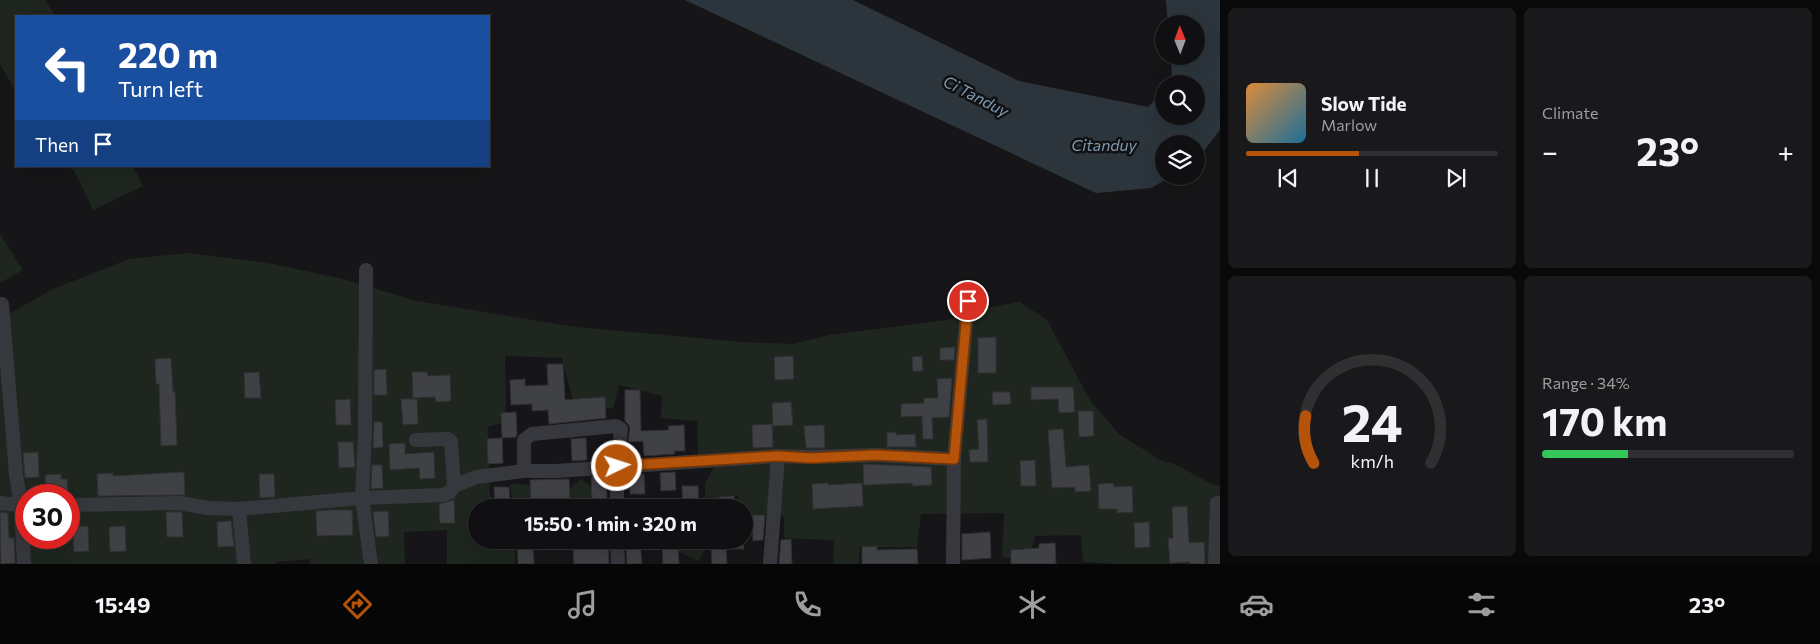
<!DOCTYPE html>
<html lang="en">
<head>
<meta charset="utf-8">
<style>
  body { margin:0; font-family:Commissioner,sans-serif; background:#19191b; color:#f1f3f6; height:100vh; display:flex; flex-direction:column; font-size:19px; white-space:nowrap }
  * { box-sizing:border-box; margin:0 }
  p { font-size:16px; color:#9c9d9f }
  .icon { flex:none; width:28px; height:28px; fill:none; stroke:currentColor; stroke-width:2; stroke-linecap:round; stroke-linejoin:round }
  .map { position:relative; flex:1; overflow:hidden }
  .details { display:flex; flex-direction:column; gap:8px; padding:8px; background:#09090a; width:600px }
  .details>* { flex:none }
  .top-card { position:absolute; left:15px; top:15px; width:475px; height:152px; border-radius:0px; box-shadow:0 5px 20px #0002,0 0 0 1px #303032; background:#1a4fa0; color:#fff; overflow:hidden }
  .needle { width:32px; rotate:359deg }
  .tools { position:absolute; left:1155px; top:15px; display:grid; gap:10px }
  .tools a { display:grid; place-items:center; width:50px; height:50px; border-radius:50%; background:#101012; box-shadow:0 5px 20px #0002,0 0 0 1px #303032; font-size:25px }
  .speed { position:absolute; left:15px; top:484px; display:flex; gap:10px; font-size:25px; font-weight:700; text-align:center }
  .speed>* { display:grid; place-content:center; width:65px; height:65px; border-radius:50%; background:#101012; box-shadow:0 5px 20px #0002,0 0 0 1px #303032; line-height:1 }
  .speed .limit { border:8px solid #d22; background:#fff; color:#111 }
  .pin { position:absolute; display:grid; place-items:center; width:42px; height:42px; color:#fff; margin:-21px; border:2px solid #fff; border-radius:50%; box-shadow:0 1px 5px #0007 }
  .me { position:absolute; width:55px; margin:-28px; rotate:86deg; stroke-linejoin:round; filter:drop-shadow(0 0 4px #0008) }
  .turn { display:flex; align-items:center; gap:18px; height:105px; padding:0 20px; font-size:22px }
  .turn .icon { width:65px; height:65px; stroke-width:2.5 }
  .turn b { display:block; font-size:35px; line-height:42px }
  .then { display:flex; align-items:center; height:48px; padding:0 20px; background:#0003; gap:10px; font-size:19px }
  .big { font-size:38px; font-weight:700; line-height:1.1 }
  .details .card { flex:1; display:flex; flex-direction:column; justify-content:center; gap:8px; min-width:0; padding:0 18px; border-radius:8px; background:#19191b }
  .details .dial { align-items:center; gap:0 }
  .dial svg { height:130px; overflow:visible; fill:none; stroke:#303032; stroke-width:7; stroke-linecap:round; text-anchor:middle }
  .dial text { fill:#f1f3f6; stroke:none }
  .song { display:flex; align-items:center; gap:15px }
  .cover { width:60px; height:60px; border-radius:8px; background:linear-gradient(135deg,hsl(30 70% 55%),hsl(200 70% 35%)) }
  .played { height:5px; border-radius:2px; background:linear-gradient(90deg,#b45309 45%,#303032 45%) }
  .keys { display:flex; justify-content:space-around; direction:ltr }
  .heat { display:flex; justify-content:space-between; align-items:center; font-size:28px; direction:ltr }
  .charge { height:8px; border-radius:4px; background:linear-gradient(90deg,#34c759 34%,#303032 0) }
  .details .tiles { flex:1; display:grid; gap:8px; grid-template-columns:repeat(2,1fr) }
  .trip { position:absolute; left:468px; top:499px; width:285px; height:50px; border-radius:25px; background:#101012; box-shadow:0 5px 20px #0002,0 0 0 1px #303032; font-weight:700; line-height:50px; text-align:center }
  .tabs { display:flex; height:80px; justify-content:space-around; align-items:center; background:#060607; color:#9c9d9f }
  .tabs .icon { width:35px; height:35px }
  .tabs .current { color:#b45309 }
  .tabs b { font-size:22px; color:#f1f3f6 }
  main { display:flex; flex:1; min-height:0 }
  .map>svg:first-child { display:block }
</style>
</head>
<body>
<main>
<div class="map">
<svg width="1220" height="564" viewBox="0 0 1220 564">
  <rect width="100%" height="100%" fill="#161618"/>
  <path fill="#1e261f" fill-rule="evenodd" d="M 0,0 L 46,0 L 55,16 L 16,16 L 16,92 L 0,64 Z
    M 61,166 L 133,166 L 143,186 L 93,210 L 74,170 Z
    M 0,234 L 23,270 L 0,283 Z
    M 188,253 L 268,263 L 343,279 L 417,301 L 576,327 L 742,342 L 792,344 L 830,335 L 946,320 L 982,309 L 1020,302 L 1047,320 L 1091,402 L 1119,434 L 1162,461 L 1174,464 L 1214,485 L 1220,486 L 1220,564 L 1114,564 L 1083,562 L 1081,535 L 1035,536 L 1029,559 L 1002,557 L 1004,513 L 921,514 L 917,547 L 860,547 L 859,564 L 833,564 L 834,540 L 784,538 L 784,517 L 766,514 L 744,515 L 744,508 L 739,507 L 738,495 L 721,498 L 720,507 L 705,507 L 705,484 L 721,454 L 698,455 L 697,421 L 661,418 L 662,396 L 619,385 L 613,409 L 573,401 L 562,358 L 505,356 L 506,422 L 488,427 L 490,496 L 500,500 L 500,507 L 476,508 L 476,540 L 515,540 L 515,564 L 447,564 L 447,530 L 404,532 L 405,564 L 310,564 L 309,559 L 276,562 L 276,564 L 0,564 L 0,319 L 51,290 L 129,259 ZM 26,495 L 69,495 L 69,538 L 26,538 Z
    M 581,479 L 597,491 L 599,507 L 513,507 L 510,484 L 536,485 L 566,492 Z
    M 677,540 L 711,540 L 698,561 L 677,551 Z"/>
  <path fill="#2c353c" d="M 685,0 L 853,0 L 1019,81 L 1148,107 L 1164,89 L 1164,116 L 1196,116 L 1196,84 L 1168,84 L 1172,79 L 1171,56 L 1196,56 L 1196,24 L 1168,24 L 1166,0 L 1220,0 L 1220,130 L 1196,161 L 1196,144 L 1164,144 L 1164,176 L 1172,176 L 1151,188 L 1096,193 Z"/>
  <path fill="#404145" stroke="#303034" d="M 996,337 L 996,373 L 978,373 L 978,338 Z
    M 955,347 L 954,360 L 940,360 L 940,348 Z
    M 793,356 L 794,379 L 775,380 L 774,357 Z
    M 922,356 L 923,371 L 913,371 L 912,357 Z
    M 171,358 L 173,392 L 175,392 L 177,445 L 161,446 L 159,384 L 156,384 L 155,359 Z
    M 547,364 L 563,364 L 565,400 L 605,397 L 606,418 L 549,424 L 548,410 L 532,411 L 532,404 L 511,405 L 510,380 L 525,379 L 525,386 L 548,385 Z
    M 386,369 L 387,395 L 374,395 L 374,370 Z
    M 259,372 L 261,398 L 245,398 L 244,373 Z
    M 412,372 L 427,372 L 428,376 L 450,375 L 451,401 L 436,402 L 435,397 L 413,398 Z
    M 952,378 L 949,417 L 932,418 L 933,439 L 923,439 L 922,416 L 901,417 L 901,404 L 924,403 L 924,398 L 938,398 L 937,379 Z
    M 1031,387 L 1073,387 L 1075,412 L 1059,413 L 1058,399 L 1031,400 Z
    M 625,390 L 640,390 L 641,431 L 669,430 L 668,426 L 684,425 L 685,451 L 674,451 L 675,454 L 644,456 L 643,441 L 628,442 L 630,429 L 629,425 L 625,421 Z
    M 992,392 L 1010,392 L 1011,404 L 993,405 Z
    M 350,399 L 351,425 L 336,425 L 335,400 Z
    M 401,399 L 417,399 L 418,424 L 403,425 Z
    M 791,402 L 793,425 L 773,426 L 772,403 Z
    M 1078,411 L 1093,411 L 1094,436 L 1079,437 Z
    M 516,412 L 517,434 L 516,437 L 502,438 L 501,413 Z
    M 987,419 L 988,462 L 970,462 L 969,450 L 979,449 L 977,420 Z
    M 374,422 L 382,422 L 383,447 L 373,448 Z
    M 772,424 L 773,447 L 753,448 L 752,425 Z
    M 824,425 L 825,448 L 806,448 L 804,426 Z
    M 1063,429 L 1066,467 L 1089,465 L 1091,491 L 1075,492 L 1075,487 L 1052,488 L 1048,430 Z
    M 896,432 L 896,435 L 915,434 L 916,447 L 887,447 L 887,433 Z
    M 502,438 L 503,463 L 488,464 L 487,439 Z
    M 586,438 L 587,460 L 572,461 L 571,439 Z
    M 338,442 L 353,442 L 355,467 L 339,468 Z
    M 405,443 L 405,454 L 434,452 L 435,478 L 420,479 L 419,468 L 390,470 L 389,444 Z
    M 38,452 L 39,477 L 25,478 L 23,453 Z
    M 1035,460 L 1036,486 L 1021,486 L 1020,461 Z
    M 863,464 L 931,467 L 932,485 L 913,486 L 912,483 L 864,485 Z
    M 372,465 L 382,465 L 383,488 L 371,489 Z
    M 184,472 L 185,495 L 98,496 L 97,474 L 113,473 L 113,476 Z
    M 675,472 L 676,490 L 661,491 L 660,473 Z
    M 61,474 L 61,479 L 67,479 L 68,495 L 46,495 L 45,475 Z
    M 259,474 L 274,474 L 275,497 L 260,498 Z
    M 644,474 L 645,494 L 630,494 L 629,475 Z
    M 606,476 L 607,502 L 592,503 L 591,477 Z
    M 569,479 L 570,499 L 547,500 L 547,503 L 531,504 L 530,480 Z
    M 828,483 L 828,485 L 862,483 L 863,506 L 813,509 L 812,484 Z
    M 1113,483 L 1114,487 L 1132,486 L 1133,512 L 1117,513 L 1117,509 L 1099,509 L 1098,484 Z
    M 682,486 L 698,486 L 699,508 L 683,508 Z
    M 494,487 L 509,487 L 510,508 L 495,508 Z
    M 734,496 L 735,508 L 719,508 L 719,497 Z
    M 454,500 L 455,523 L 440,523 L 439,504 Z
    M 1187,506 L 1189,543 L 1204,542 L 1205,564 L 1190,564 L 1190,562 L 1170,563 L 1168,538 L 1173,538 L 1172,507 Z
    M 332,510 L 352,510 L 353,535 L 317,536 L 316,511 Z
    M 388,511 L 389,536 L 376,537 L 373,512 Z
    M 0,512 L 8,513 L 9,538 L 14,538 L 15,563 L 1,564 Z
    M 166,512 L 182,512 L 183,537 L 167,537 Z
    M 752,515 L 765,515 L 763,540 L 753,541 Z
    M 231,521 L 234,546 L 218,547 L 217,522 Z
    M 1149,522 L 1150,547 L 1135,548 L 1134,523 Z
    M 88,526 L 89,551 L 74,552 L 73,535 L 69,535 L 69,527 Z
    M 125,526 L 126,551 L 110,552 L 109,527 Z
    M 990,532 L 991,558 L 962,560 L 962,534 Z
    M 791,539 L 792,564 L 779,564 L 781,540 Z
    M 536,540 L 551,540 L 552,549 L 536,550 Z
    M 626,540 L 640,540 L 642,564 L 627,564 Z
    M 728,540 L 743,540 L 744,549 L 728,549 Z
    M 608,543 L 609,564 L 574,564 L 573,549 L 594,548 L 594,544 Z
    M 1055,543 L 1056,564 L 1011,564 L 1011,550 L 1039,548 L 1039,544 Z
    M 533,545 L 534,564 L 518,564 L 517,546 Z
    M 662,545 L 678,545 L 679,564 L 663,564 Z
    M 726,546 L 727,564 L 712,564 L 711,547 Z
    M 877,546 L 877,550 L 917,549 L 918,564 L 862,564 L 862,547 Z"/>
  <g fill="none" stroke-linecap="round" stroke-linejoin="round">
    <path stroke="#37383d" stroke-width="14" d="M 366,270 L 365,431 L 362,498 L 371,564
      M 2,304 L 16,474 L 21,506 L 24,564
      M 416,440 L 448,439 L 451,441 L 454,486
      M 954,459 L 968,301
      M 524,471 L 524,440 L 532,434 L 616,426 L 621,429 L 617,466 L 617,508
      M 0,503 L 26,506
      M 69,505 L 179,503 L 208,508 L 239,509 L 362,498 L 443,495 L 450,492 L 454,486 L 476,477 L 524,471 L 556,471 L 778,456 L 811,457 L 876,455 L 954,459 L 953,564
      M 239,509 L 244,564
      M 617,540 L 618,564
      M 770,564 L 778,456
      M 1215,564 L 1217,503"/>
  </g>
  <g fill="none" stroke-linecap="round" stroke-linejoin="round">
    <defs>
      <path id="route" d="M 617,466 L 778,456 L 811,458 L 876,455 L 954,459 L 968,301"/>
    </defs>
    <use href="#route" stroke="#753606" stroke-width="12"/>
    <use href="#route" stroke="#b45309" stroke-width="9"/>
  </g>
  <g text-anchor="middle" stroke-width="5" stroke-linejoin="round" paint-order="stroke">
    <g font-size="16" font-style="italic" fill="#7f9bb3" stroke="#111113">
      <text transform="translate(976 96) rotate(27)" y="6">Ci Tanduy</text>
      <text x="1104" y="151">Citanduy</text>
    </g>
  </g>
</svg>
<div class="tools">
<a><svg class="needle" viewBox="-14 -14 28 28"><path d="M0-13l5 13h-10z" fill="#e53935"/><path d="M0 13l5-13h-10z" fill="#9c9d9f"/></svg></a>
<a><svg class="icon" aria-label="search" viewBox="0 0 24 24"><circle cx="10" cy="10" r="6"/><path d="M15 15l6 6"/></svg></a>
<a><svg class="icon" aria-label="layers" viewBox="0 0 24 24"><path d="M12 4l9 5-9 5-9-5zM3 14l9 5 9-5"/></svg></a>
</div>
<div class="speed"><div class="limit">30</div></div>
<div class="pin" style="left:968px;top:301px;background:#d93025"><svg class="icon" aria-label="arrive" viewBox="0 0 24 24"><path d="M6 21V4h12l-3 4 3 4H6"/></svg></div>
<svg class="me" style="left:617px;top:466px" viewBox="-20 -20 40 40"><circle r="17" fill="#b45309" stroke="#fff" stroke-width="3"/><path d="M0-11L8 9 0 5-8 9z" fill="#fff"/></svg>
<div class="trip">15:50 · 1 min · 320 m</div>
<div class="top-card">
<div class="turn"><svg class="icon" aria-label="left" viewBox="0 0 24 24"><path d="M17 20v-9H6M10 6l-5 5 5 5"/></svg><div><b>220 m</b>Turn left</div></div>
<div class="then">Then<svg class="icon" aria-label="arrive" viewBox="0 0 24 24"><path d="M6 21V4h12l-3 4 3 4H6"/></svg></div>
</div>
</div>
<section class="details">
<div class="tiles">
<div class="card">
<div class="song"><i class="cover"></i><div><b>Slow Tide</b><p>Marlow</p></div></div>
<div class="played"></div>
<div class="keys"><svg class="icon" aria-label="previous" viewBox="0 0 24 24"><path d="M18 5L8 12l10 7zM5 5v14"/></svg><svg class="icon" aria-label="pause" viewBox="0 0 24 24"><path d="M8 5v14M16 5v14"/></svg><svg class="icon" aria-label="next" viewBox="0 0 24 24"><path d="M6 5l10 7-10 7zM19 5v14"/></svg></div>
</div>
<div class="card"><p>Climate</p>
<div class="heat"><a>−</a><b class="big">23°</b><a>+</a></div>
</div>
<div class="card dial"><svg viewBox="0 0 100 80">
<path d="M14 69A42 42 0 1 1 86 69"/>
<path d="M14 69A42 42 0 0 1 9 40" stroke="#b45309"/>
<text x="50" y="56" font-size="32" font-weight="700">24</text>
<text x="50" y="72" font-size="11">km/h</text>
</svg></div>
<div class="card"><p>Range · 34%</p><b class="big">170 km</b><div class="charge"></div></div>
</div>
</section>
</main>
<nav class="tabs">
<b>15:49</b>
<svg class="icon current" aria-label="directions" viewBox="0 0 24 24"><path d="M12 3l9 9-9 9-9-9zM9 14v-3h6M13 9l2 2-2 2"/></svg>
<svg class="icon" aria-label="music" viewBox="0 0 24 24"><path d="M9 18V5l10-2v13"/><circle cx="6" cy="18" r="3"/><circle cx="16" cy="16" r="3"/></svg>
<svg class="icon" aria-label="phone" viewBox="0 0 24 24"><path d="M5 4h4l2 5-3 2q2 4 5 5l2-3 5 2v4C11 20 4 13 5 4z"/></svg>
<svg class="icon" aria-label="climate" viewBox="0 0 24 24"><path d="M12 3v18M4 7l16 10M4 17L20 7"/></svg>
<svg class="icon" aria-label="car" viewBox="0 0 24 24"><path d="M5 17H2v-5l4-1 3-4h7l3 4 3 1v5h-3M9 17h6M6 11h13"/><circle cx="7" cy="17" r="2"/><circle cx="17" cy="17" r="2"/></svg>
<svg class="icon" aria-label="filters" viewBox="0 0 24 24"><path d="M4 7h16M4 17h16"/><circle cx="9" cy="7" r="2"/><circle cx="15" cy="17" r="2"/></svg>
<b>23°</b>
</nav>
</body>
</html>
